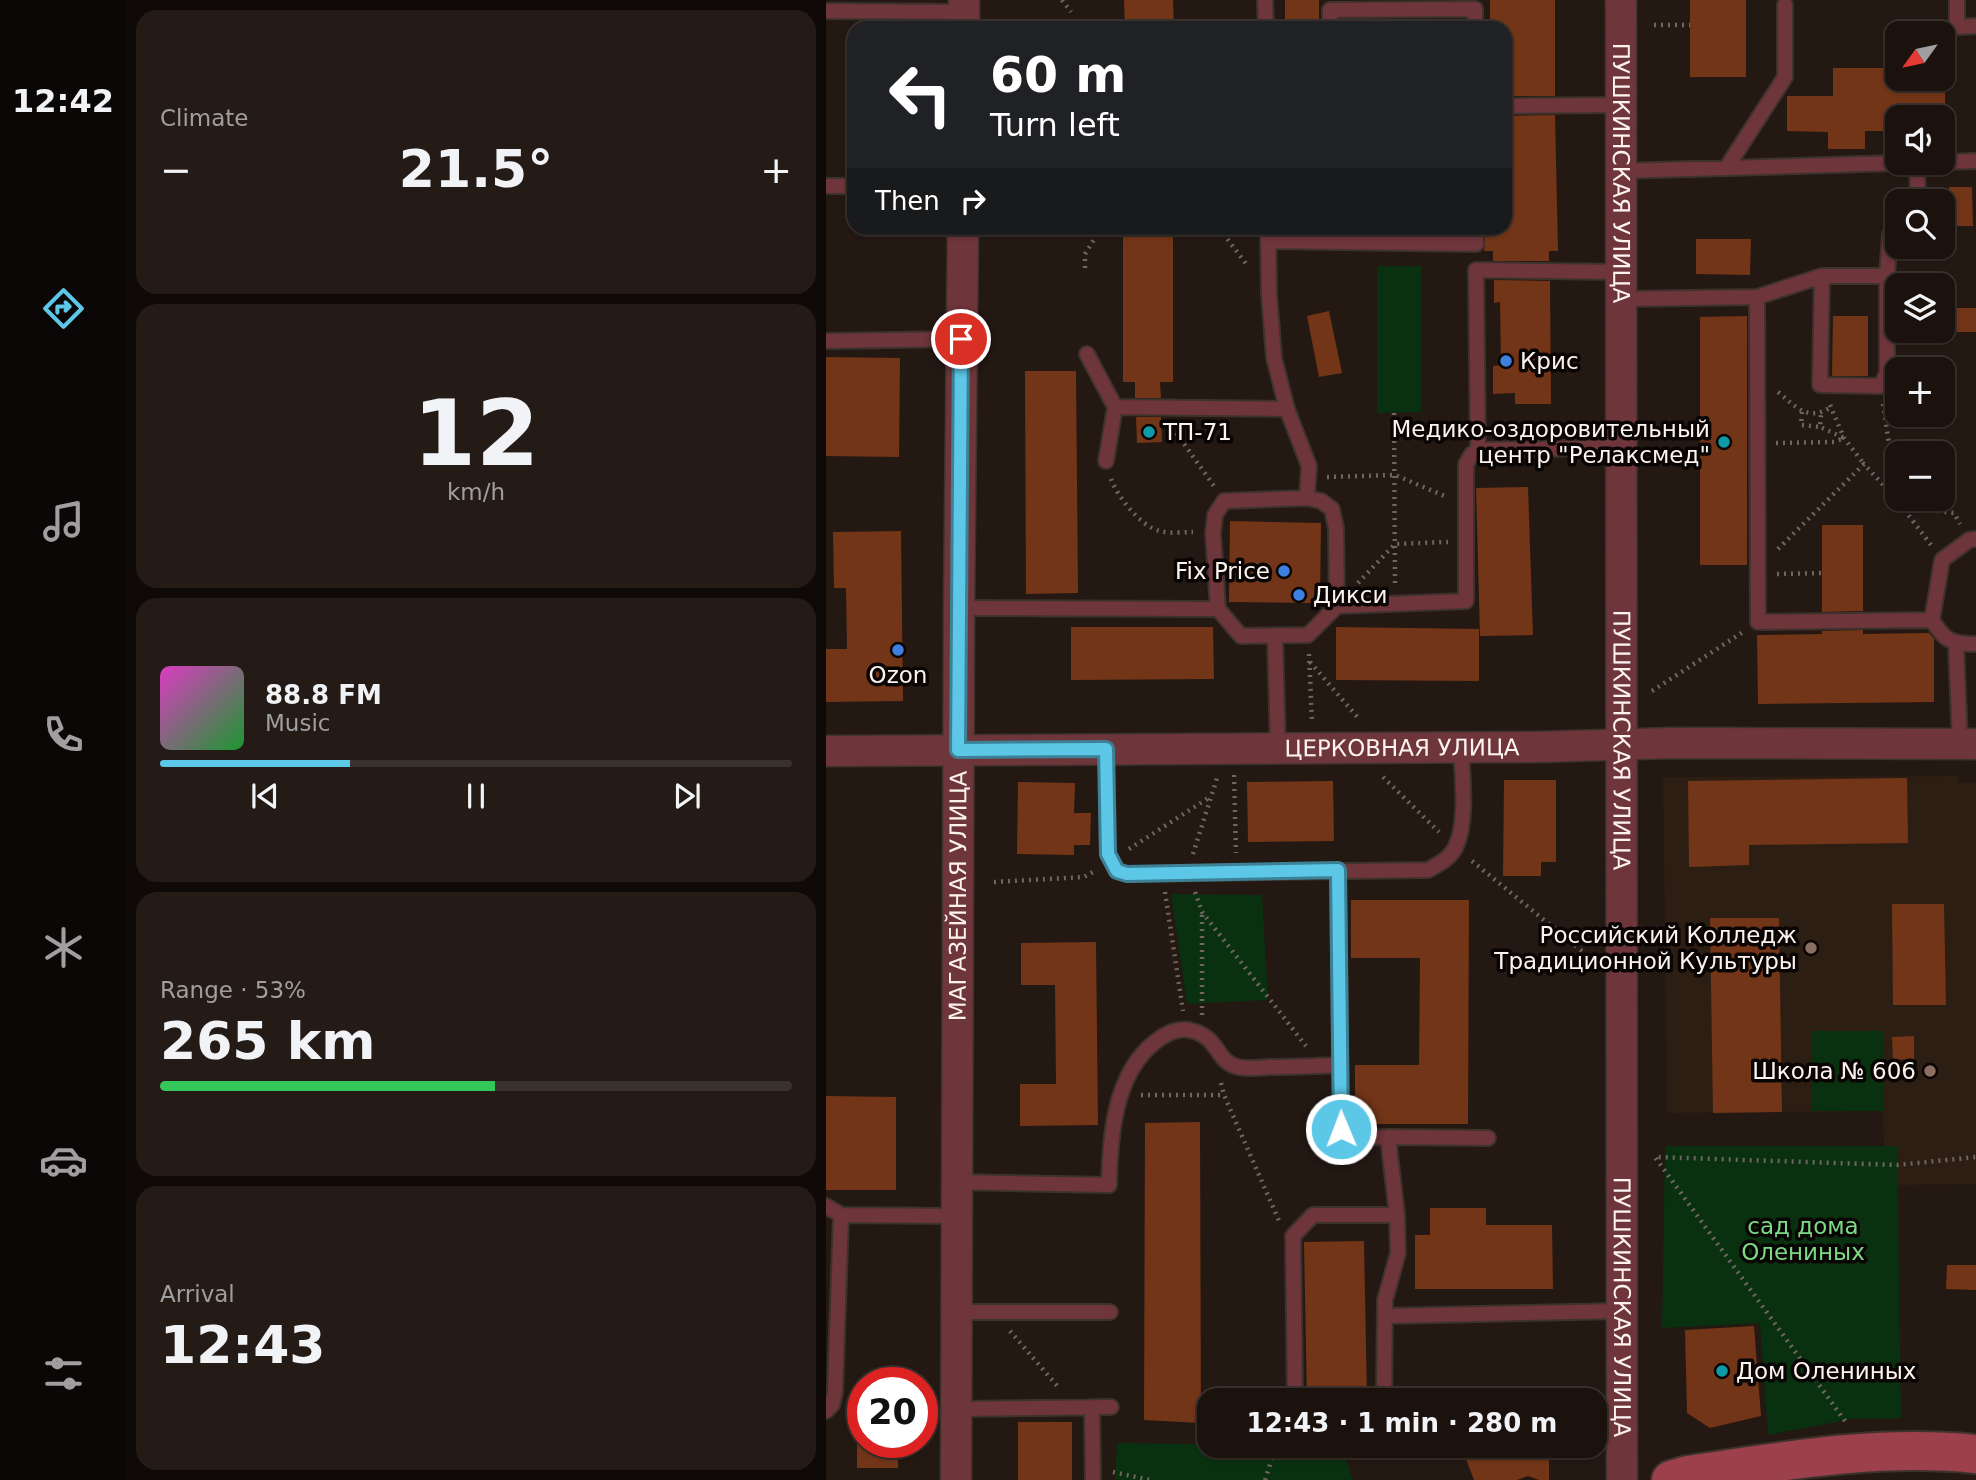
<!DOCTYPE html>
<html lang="en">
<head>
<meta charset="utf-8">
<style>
  body { margin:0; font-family:"DejaVu Sans",sans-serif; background:#241b17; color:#f1f3f6; height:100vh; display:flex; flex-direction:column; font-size:26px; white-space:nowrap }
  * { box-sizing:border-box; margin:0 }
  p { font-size:23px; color:#a09e9e }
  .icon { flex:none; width:38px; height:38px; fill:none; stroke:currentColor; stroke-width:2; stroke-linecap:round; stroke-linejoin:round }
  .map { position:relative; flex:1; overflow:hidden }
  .drawer { display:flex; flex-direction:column; gap:10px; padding:10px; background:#0f0a08; width:700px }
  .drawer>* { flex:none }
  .banner { position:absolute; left:21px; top:21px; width:665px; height:214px; border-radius:21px; box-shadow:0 2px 5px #0004,0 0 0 2px #39322e; background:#202124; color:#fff; overflow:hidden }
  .needle { width:46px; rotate:237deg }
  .controls { position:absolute; left:1059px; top:21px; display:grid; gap:14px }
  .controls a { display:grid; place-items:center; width:70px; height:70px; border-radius:14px; background:#1b120e; box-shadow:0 2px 5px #0004,0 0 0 2px #39322e; font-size:35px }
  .speed { position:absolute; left:21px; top:1367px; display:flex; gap:14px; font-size:35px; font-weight:700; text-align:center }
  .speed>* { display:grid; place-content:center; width:91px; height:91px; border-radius:50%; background:#1b120e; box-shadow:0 2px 5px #0004,0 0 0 2px #39322e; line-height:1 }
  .speed .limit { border:10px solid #d22; background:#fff; color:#111 }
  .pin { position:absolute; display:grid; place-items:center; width:60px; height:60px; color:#fff; margin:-30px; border:4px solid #fff; border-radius:50%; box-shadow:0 2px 7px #0007 }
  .me { position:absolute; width:77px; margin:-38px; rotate:359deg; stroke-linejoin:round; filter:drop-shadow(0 0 5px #0008) }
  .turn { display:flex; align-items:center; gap:24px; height:147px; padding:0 28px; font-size:32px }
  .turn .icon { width:91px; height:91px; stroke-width:2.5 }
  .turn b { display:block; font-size:49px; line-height:60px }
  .then { display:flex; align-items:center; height:66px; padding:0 28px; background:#0003; gap:14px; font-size:26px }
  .big { font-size:52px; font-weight:800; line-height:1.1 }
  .drawer .card { flex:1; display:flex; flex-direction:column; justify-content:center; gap:10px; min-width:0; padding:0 24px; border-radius:21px; background:#241b17 }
  .drawer .dial { align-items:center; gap:0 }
  .dial b { font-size:91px; line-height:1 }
  .song { display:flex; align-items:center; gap:21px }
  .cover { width:84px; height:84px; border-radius:10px; background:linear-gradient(135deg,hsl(310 70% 55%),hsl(130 70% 35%)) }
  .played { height:7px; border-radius:4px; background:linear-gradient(90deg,#5cc7e7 30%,#39322e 30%) }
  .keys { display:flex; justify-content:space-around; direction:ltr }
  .heat { display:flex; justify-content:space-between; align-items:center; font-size:38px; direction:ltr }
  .charge { height:10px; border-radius:5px; background:linear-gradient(90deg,#34c759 53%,#39322e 0) }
  .trip { position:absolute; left:371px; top:1388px; width:410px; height:70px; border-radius:21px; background:#1b120e; box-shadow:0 2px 5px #0004,0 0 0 2px #39322e; font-weight:800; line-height:70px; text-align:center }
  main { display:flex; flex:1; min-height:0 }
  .tabs { display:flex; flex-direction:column; width:126px; justify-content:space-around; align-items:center; background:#0b0706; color:#a09e9e }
  .tabs .icon { width:49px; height:49px }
  .tabs .active { color:#5cc7e7 }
  .tabs b { font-size:32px; color:#f1f3f6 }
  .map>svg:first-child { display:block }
</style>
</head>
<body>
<main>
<nav class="tabs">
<b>12:42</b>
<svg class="icon active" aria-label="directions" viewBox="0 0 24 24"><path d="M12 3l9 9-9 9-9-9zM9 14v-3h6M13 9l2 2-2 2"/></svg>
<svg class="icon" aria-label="music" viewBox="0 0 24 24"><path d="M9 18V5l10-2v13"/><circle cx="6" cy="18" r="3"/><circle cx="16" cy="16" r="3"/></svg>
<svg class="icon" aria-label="phone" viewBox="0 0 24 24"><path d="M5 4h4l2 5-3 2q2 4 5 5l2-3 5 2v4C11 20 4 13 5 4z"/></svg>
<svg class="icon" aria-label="climate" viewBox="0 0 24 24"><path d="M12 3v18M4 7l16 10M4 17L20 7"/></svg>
<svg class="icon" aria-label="car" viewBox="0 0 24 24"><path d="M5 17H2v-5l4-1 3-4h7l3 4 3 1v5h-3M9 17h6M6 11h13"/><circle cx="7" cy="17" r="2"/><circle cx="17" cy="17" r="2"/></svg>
<svg class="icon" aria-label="filters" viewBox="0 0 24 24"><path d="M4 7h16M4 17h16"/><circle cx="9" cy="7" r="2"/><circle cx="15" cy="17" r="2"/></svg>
</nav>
<section class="drawer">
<div class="card"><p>Climate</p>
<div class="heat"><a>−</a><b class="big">21.5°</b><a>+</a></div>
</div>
<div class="card dial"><b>12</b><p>km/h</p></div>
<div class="card">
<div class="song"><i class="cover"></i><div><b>88.8 FM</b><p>Music</p></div></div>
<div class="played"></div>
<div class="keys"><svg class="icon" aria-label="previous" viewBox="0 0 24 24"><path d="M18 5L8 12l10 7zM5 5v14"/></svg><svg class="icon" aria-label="pause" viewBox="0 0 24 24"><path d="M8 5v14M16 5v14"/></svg><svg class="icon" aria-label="next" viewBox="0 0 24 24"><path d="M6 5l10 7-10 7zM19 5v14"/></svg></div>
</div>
<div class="card"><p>Range · 53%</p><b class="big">265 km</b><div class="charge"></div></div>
<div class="card"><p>Arrival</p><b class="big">12:43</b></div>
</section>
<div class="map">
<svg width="1150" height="1480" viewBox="0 0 1150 1480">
  <rect width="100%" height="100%" fill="#241813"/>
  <path fill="#2d1e14" d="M 1132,776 L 1132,783 L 1150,783 L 1150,1184 L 1071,1185 L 1071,1147 L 1058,1147 L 1057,1111 L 841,1113 L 837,777 Z"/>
  <path fill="#093110" d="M 551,266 L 595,266 L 595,412 L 551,413 Z
    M 345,894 L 436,895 L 442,1000 L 361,1004 Z
    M 986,1031 L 1057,1031 L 1058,1111 L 986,1111 Z
    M 839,1146 L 1071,1146 L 1075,1418 L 1025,1419 L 942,1435 L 934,1323 L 836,1328 Z
    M 291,1443 L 515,1446 L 527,1480 L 289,1480 Z"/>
  <path fill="#723517" d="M 298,0 L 347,0 L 348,28 L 299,28 Z
    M 459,0 L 493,0 L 493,28 L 459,28 Z
    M 664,0 L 729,0 L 729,96 L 679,96 L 679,28 L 664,28 Z
    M 864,0 L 920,0 L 920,77 L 864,77 Z
    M 1007,68 L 1071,68 L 1071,79 L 1119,79 L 1119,117 L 1071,117 L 1071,131 L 1039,131 L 1039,149 L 1002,149 L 1002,132 L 961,131 L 961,96 L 1007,96 Z
    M 729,115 L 732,251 L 723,251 L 723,261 L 667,261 L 667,251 L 658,251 L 660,228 L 679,228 L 679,116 Z
    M 1123,187 L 1146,187 L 1147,226 L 1124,226 Z
    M 297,230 L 347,230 L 347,382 L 334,382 L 335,398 L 309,398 L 309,382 L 297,382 Z
    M 870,239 L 925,239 L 924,275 L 870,274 Z
    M 668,280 L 724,281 L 725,404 L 689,404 L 689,393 L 667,394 L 667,366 L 675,365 L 674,302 L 668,303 Z
    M 1116,308 L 1150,308 L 1150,332 L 1116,332 Z
    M 503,311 L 516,373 L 493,377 L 481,316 Z
    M 921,316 L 921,565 L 874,565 L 874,317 Z
    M 1007,316 L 1042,316 L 1042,376 L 1006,376 Z
    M 0,357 L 74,358 L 73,457 L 0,456 Z
    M 199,371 L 250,371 L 252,593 L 200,594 Z
    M 310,417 L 335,417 L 336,442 L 311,443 Z
    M 702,487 L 707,635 L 654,636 L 650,488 Z
    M 404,521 L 495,523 L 494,603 L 403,602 Z
    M 996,525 L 1037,525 L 1037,611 L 996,612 Z
    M 75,531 L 77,701 L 0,702 L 0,649 L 21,649 L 20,588 L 8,588 L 7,532 Z
    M 245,627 L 387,627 L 388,679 L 245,680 Z
    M 510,627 L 653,629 L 653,681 L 510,680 Z
    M 1037,630 L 1037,634 L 1103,633 L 1108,639 L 1108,702 L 932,704 L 931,635 L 996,634 L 996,631 Z
    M 1081,778 L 1082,843 L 923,845 L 923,865 L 863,867 L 862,781 Z
    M 678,780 L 730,780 L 730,862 L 715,862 L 715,876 L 677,876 Z
    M 507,781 L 508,841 L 422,842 L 421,782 Z
    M 192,782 L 249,783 L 248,813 L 265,813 L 264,845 L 248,845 L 248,855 L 191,854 Z
    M 525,900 L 643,900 L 642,1124 L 529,1124 L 529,1065 L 593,1065 L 594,958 L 525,958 Z
    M 1066,904 L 1118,904 L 1120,1005 L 1067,1005 Z
    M 884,918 L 953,918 L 956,1112 L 887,1113 Z
    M 270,942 L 272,1125 L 194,1126 L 194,1084 L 230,1084 L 229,985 L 195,985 L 195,943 Z
    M 1088,1036 L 1088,1059 L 1067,1060 L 1066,1037 Z
    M 0,1096 L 70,1097 L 70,1190 L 0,1190 Z
    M 374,1122 L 375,1423 L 318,1420 L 319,1123 Z
    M 604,1208 L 660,1208 L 660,1225 L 726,1225 L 727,1289 L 589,1289 L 589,1235 L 604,1235 Z
    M 538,1241 L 541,1400 L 481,1400 L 478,1242 Z
    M 1121,1265 L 1150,1265 L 1150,1290 L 1120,1289 Z
    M 928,1326 L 935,1416 L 884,1428 L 861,1413 L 859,1330 Z
    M 192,1422 L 246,1422 L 246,1480 L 192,1480 Z
    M 31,1442 L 72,1442 L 72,1468 L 31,1468 Z
    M 635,1446 L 723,1446 L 723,1480 L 713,1480 L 702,1476 L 691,1480 L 648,1480 Z"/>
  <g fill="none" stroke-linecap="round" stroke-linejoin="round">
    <defs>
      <path id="service" d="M 439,0 L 440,28
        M 1131,0 L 1131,27 L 1150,26
        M 0,11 L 138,12
        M 504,28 L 504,10 L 649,9 L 649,28
        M 679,106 L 795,105
        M 1116,162 L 1150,161
        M 1091,163 L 1092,201
        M 901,167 L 959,77 L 959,5
        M 794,171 L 1071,163
        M 0,186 L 28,186
        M 442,228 L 443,293 L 448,358 L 461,409 L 483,466 L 481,498
        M 442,241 L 650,244 L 650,228
        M 1061,276 L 1064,235 L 1071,225
        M 931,297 L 932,622 L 1106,620 C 1119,641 1125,644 1150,644
        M 795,299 L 931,297 L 996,276 L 1061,276 L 1061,373 L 1055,386 L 994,385 L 996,276
        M 0,341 L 135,339
        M 261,354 L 289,407 L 280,461
        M 289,407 L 461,409
        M 652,451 L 650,270 L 795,272
        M 481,498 L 495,501 L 506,509 L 510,528 L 511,606 L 482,635 L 415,636 L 392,609 L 387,533 L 389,515 L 398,501 Z
        M 511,606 L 640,601 L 640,464 L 646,454 L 658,450 L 795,447
        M 133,608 L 392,609
        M 1106,620 L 1116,560 L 1143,540 L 1150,539
        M 449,636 L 452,748
        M 1130,644 L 1134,744
        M 280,749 L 282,854 L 291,871 L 301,874 L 602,870 C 613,864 625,858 630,846 C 642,821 636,774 635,747
        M 512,870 L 515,1129 L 524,1138 L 562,1137
        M 131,1182 L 283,1185 C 284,1137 288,1074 329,1042 C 339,1034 351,1028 363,1030 C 394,1036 389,1062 412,1067 C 423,1069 434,1068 444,1067 C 468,1067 491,1066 514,1065
        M 0,1206 L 15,1215 L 131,1216
        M 131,1312 L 284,1312
        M 559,1316 L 795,1311
        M 469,1400 L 467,1236 L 487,1215 L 571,1215
        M 558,1400 L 559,1300 L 572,1253 L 571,1215 L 562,1137 L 662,1138
        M 266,1407 L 267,1480
        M 130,1409 L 285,1407
        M 0,1411 L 6,1405 L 9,1392 L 15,1215"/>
      <g id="minor">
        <path id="s1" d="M 795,0 L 796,1480"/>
        <path d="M 138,28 L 138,0"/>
        <path id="s2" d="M 0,751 L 713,747 L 845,743 L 1150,744"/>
        <path id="s3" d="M 130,1480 L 133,608 L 137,228"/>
      </g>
      <path id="secondary" d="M 845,1480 L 862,1475 C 957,1461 1053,1444 1150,1454"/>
    </defs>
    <use href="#service" stroke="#3e322d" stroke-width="18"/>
    <use href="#minor" stroke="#3e322d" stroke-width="33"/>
    <use href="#secondary" stroke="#3e322d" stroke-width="42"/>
    <path stroke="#706560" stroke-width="4.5" stroke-dasharray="2 5" stroke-linecap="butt" d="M 236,0 L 245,12
      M 828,25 L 864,25
      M 393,228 L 421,265
      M 259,268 L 259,254 L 275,228
      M 952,392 C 970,407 982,422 1005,407
      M 1057,404 L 1071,497
      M 1004,405 L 1018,438 L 1038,464
      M 976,412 L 975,425 L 994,427
      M 568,413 L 569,586
      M 346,427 L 388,486
      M 950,443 L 1008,442 L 1018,438 L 994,427 L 995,414
      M 501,477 L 569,475 L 621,497
      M 285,479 C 291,496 315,527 334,531 C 344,534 357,532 367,532
      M 1071,500 L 1111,511 L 1128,513 L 1134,524
      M 952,549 L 1038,464 L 1071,500 L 1105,545
      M 951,574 L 996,573
      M 532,583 L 569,544 L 622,542
      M 483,654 L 486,722
      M 484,662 L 533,719
      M 826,691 L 917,632
      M 408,775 L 410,853
      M 557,777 L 613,832
      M 303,849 L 384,797
      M 367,854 L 392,775
      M 646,861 L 762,956
      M 168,882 L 258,877 L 269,871
      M 339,892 L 357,1011
      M 369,892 L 376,912 L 480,1046
      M 376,1015 L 376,912
      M 395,1083 L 398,1095 L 454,1223
      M 315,1095 L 398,1095
      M 184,1331 L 233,1388
      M 1019,1421 L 829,1157 L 1071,1165 L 1150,1157
      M 287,1472 L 324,1480
      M 439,1480 L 450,1446"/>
    <use href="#service" stroke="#6e353b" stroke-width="14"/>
    <use href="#minor" stroke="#6e353b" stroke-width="30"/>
    <use href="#secondary" stroke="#9c414c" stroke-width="38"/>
  </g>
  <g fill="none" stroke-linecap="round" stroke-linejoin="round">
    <defs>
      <path id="route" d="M 135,339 L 132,750 L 280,749 L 282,854 L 291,871 L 301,874 L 512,870 L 515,1129"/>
    </defs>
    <use href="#route" stroke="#3c8196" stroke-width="18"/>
    <use href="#route" stroke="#5cc7e7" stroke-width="12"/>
  </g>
  <g fill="#3f7fe0" stroke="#090504" stroke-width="2.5">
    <circle cx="680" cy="361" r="7"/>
    <circle cx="458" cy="571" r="7"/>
    <circle cx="473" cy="595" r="7"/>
    <circle cx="72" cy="650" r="7"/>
  </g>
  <g fill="#0f9aa8" stroke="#090504" stroke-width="2.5">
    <circle cx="323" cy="432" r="7"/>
    <circle cx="898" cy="442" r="7"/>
    <circle cx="896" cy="1371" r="7"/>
  </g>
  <g fill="#8d6e63" stroke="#090504" stroke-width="2.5">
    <circle cx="985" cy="948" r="7"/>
    <circle cx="1104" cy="1071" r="7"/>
  </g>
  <g text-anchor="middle" stroke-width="7" stroke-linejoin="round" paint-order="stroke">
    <g font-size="23" fill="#fcf3ef" stroke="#090504">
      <text dy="8" stroke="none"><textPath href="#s1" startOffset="173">ПУШКИНСКАЯ УЛИЦА</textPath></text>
      <text dy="8" stroke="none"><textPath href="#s1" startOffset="740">ПУШКИНСКАЯ УЛИЦА</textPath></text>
      <text dy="8" stroke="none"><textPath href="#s2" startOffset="576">ЦЕРКОВНАЯ УЛИЦА</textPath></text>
      <text dy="8" stroke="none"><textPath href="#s3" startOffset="584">МАГАЗЕЙНАЯ УЛИЦА</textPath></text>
      <text dy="8" stroke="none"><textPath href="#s1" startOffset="1307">ПУШКИНСКАЯ УЛИЦА</textPath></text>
    </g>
    <g font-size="23" fill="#fcf3ef" stroke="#090504" text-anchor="start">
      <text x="694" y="369">Крис</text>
      <text x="884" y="437" text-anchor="end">Медико-оздоровительный<tspan x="884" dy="26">центр "Релаксмед"</tspan></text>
      <text x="337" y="440">ТП-71</text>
      <text x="444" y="579" text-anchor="end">Fix Price</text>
      <text x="487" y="603">Дикси</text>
      <text x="72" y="683" text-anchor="middle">Ozon</text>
      <text x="971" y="943" text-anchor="end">Российский Колледж<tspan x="971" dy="26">Традиционной Культуры</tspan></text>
      <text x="1090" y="1079" text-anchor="end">Школа № 606</text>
      <text x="910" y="1379">Дом Олениных</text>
    </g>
    <g font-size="23" fill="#7bda85" stroke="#090504">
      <text x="977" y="1234">сад дома<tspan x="977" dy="26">Олениных</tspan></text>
    </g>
  </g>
</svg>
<div class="controls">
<a><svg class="needle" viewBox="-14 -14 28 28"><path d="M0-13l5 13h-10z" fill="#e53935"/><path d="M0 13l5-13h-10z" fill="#a09e9e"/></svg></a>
<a><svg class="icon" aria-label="sound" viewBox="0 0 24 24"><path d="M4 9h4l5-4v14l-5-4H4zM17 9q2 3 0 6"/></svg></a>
<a><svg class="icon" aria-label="search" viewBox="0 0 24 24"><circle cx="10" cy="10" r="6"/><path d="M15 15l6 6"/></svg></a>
<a><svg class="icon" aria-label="layers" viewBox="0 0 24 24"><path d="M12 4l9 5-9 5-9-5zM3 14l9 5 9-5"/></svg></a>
<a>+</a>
<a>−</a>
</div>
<div class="speed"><div class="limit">20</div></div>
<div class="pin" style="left:135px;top:339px;background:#d93025"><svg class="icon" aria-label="arrive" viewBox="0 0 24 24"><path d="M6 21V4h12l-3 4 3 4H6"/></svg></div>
<svg class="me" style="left:515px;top:1129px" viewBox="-20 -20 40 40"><circle r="17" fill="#5cc7e7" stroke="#fff" stroke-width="3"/><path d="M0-11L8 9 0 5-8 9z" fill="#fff"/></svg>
<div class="trip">12:43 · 1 min · 280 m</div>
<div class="banner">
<div class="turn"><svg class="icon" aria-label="left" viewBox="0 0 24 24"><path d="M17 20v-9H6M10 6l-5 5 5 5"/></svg><div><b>60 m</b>Turn left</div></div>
<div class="then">Then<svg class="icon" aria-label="right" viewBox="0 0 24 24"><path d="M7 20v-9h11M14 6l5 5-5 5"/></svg></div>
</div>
</div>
</main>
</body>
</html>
